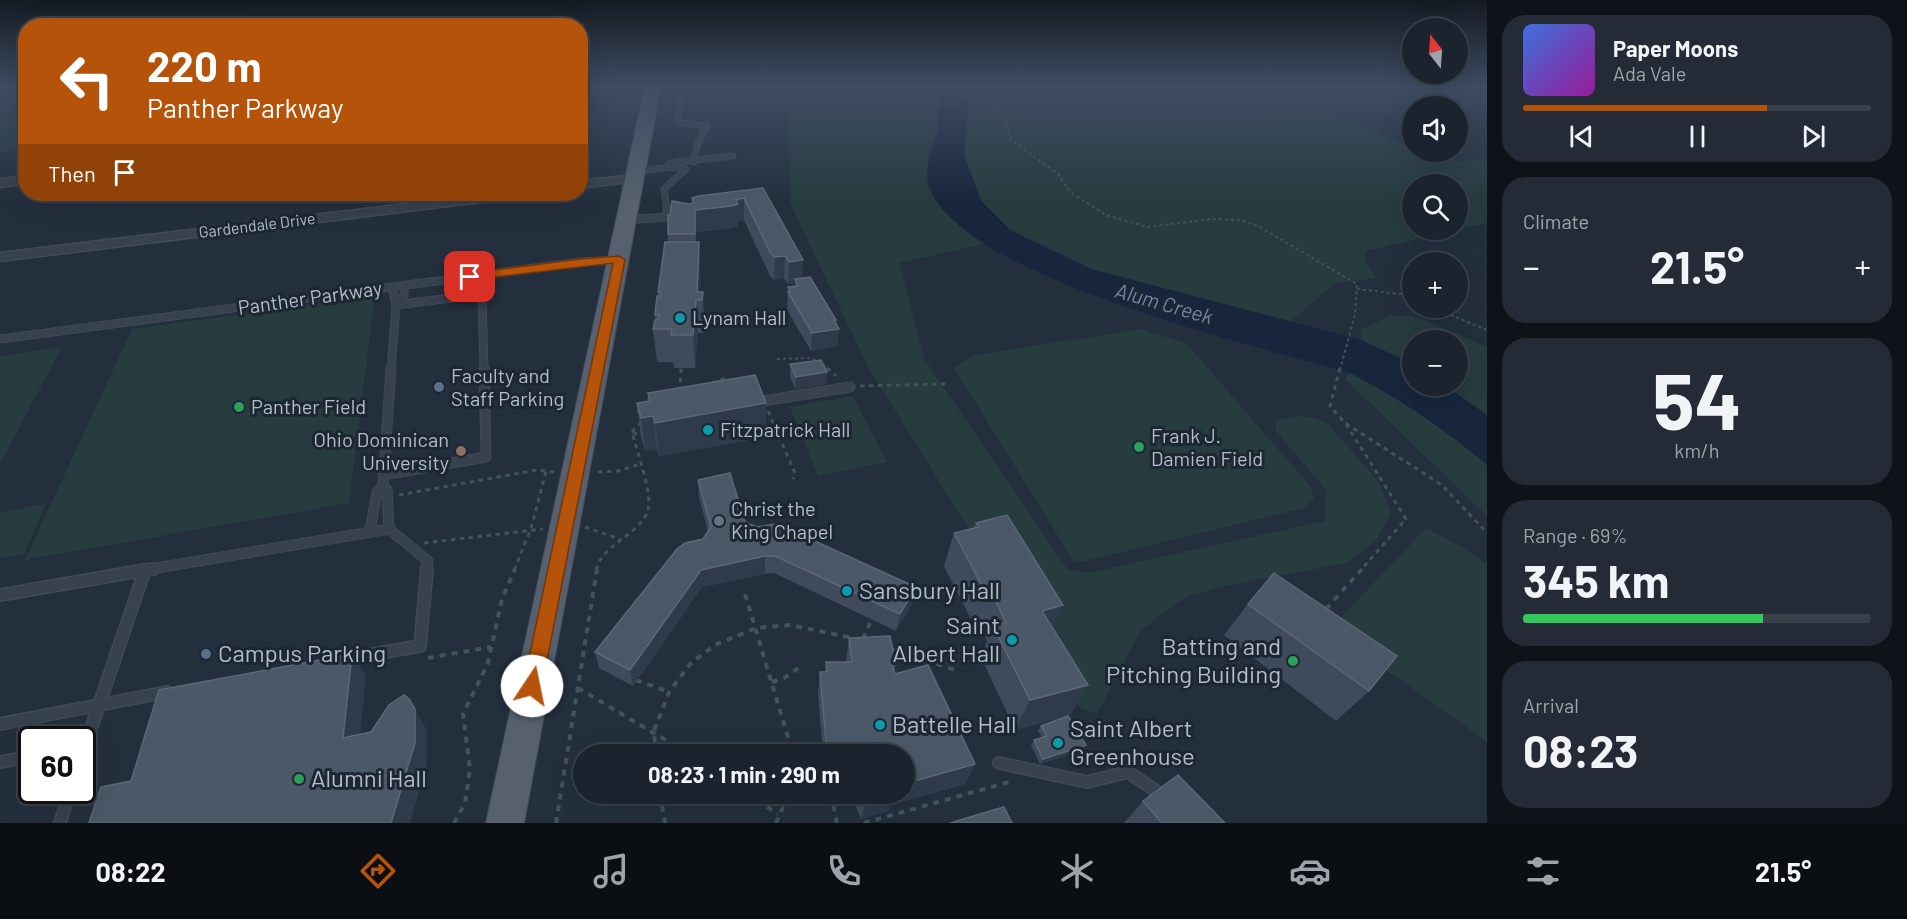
<!DOCTYPE html>
<html lang="en">
<head>
<meta charset="utf-8">
<style>
  body { margin:0; font-family:Barlow,sans-serif; background:#242b36; color:#f1f3f6; height:100vh; display:flex; flex-direction:column; font-size:22px; white-space:nowrap }
  * { box-sizing:border-box; margin:0 }
  p { font-size:20px; color:#a0a4aa }
  .icon { flex:none; width:33px; height:33px; fill:none; stroke:currentColor; stroke-width:2; stroke-linecap:round; stroke-linejoin:round }
  .map { position:relative; flex:1; overflow:hidden }
  .drawer { display:flex; flex-direction:column; gap:15px; padding:15px; background:#0f1319; width:420px }
  .drawer>* { flex:none }
  .hud { position:absolute; left:18px; top:18px; width:570px; height:183px; border-radius:24px; box-shadow:0 6px 24px #0002,0 0 0 2px #39404a; background:#b45309; color:#fff; overflow:hidden }
  .needle { width:39px; rotate:343deg }
  .buttons { position:absolute; left:1402px; top:18px; display:grid; gap:12px }
  .buttons a { display:grid; place-items:center; width:66px; height:66px; border-radius:50%; background:#1b232e; box-shadow:0 6px 24px #0002,0 0 0 2px #39404a; font-size:30px }
  .speed { position:absolute; left:18px; top:726px; display:flex; gap:12px; font-size:30px; font-weight:700; text-align:center }
  .speed>* { display:grid; place-content:center; width:78px; height:78px; border-radius:50%; background:#1b232e; box-shadow:0 6px 24px #0002,0 0 0 2px #39404a; line-height:1 }
  .speed .limit { border:3px solid #111; border-radius:9px; background:#fff; color:#111 }
  .pin { position:absolute; display:grid; place-items:center; width:51px; height:51px; color:#fff; margin:-26px; border-radius:12px; box-shadow:0 3px 9px #0006 }
  .me { position:absolute; width:66px; margin:-33px; rotate:11deg; stroke-linejoin:round; filter:drop-shadow(0 0 4px #0008) }
  .turn { display:flex; align-items:center; gap:21px; height:126px; padding:0 30px; font-size:27px }
  .turn .icon { width:78px; height:78px; stroke-width:2.5 }
  .turn b { display:block; font-size:42px; line-height:51px }
  .then { display:flex; align-items:center; height:57px; padding:0 30px; background:#0003; gap:12px; font-size:22px }
  .big { font-size:45px; font-weight:700; line-height:1.1 }
  .drawer .tile { flex:1; display:flex; flex-direction:column; justify-content:center; gap:9px; min-width:0; padding:0 21px; border-radius:24px; background:#242b36 }
  .drawer .dial { align-items:center; gap:0 }
  .dial b { font-size:78px; line-height:1 }
  .song { display:flex; align-items:center; gap:18px }
  .cover { width:72px; height:72px; border-radius:9px; background:linear-gradient(135deg,hsl(220 70% 55%),hsl(300 70% 35%)) }
  .played { height:6px; border-radius:3px; background:linear-gradient(90deg,#b45309 70%,#39404a 70%) }
  .keys { display:flex; justify-content:space-around; direction:ltr }
  .heat { display:flex; justify-content:space-between; align-items:center; font-size:33px; direction:ltr }
  .charge { height:9px; border-radius:4px; background:linear-gradient(90deg,#34c759 69%,#39404a 0) }
  .trip { position:absolute; left:573px; top:744px; width:342px; height:60px; border-radius:30px; background:#1b232e; box-shadow:0 6px 24px #0002,0 0 0 2px #39404a; font-weight:700; line-height:60px; text-align:center }
  .tabs { display:flex; height:96px; justify-content:space-around; align-items:center; background:#0b0e12; color:#a0a4aa }
  .tabs .icon { width:42px; height:42px }
  .tabs .current { color:#b45309 }
  .tabs b { font-size:27px; color:#f1f3f6 }
  main { display:flex; flex:1; min-height:0 }
  .map>svg:first-child { display:block }
</style>
</head>
<body>
<main>
<div class="map">
<svg width="1487" height="823" viewBox="0 0 1487 823">
  <rect width="100%" height="100%" fill="#242f3e"/>
  <path fill="#263c3f" d="M 0,86 L 25,86 L 25,149 L 0,152 Z
    M 783,86 L 929,86 L 940,100 L 936,110 L 938,127 L 928,156 L 942,209 L 985,244 L 899,263 L 925,360 L 1068,570 L 1088,573 L 1324,521 L 1327,491 L 1276,431 L 1275,421 L 1295,416 L 1311,417 L 1327,423 L 1379,482 L 1391,513 L 1376,541 L 1347,563 L 1229,585 L 1185,597 L 1141,630 L 1097,714 L 1080,708 L 868,367 L 790,203 L 788,126 Z
    M 949,86 L 1371,86 L 1371,90 L 1318,106 L 1413,148 L 1413,152 L 1421,152 L 1450,162 L 1487,158 L 1487,223 L 1458,229 L 1458,184 L 1413,184 L 1413,230 L 1458,230 L 1365,251 L 1365,262 L 1377,278 L 1335,283 L 1290,322 L 1091,269 L 1010,230 L 981,201 L 964,155 L 968,105 Z
    M 375,296 L 349,503 L 25,560 L 132,329 Z
    M 1390,315 L 1418,317 L 1487,347 L 1487,415 L 1446,386 L 1458,386 L 1458,340 L 1413,340 L 1413,364 L 1361,340 L 1361,330 Z
    M 1139,329 L 1186,343 L 1311,487 L 1314,499 L 1304,508 L 1081,562 L 1073,560 L 954,368 L 972,356 Z
    M 62,347 L 0,464 L 0,356 Z
    M 1350,373 C 1399,398 1446,429 1487,465 L 1487,516 L 1345,379 Z
    M 853,396 L 887,462 L 818,476 L 790,407 Z
    M 46,504 L 24,554 L 0,559 L 0,512 Z
    M 1426,528 L 1460,546 L 1487,564 L 1487,742 L 1330,629 Z"/>
  <path fill="#17263c" d="M 929,86 L 949,86 L 968,105 L 964,155 L 981,201 L 1010,230 L 1091,269 L 1361,340 L 1413,364 L 1413,386 L 1446,386 L 1487,415 L 1487,465 C 1445,429 1399,398 1350,373 C 1257,346 967,279 930,189 C 921,167 936,147 938,127 C 939,117 936,111 940,100 Z"/>
  <g fill="none" stroke-linecap="round" stroke-linejoin="round">
    <defs>
      <path id="service-far3" d="M 681,86 L 678,119 L 680,123 L 707,126 L 697,145 L 694,162
        M 1451,97 L 1485,86
        M 635,172 L 669,167 L 669,164 L 677,162 L 733,156
        M 667,211 L 664,189 L 686,169 L 669,167"/>
      <path id="service-far2" d="M 626,220 L 668,217 L 667,210
        M 396,305 L 404,296 L 404,285
        M 396,305 L 482,294 L 484,370
        M 0,339 L 580,262 L 619,260
        M 391,370 L 396,305 L 392,287"/>
      <path id="service-far1" d="M 763,401 L 850,387
        M 383,475 L 486,457 L 484,368
        M 383,485 L 387,490 L 389,529
        M 370,531 L 377,492 L 383,485 L 391,368
        M 145,570 L 389,529 L 428,561 L 427,570"/>
      <path id="service" d="M 0,595 L 145,570
        M 345,659 L 420,646 L 427,569
        M 0,724 L 167,692
        M 82,746 L 85,746 L 145,570 L 154,569
        M 0,762 L 32,756
        M 999,763 L 1087,782 L 1128,772 L 1165,797
        M 60,823 L 70,790"/>
      <path id="minor" d="M 634,175 L 640,179 L 638,181 L 580,188 L 580,181 Z
        M 26,176 L 26,183 L 0,187 L 0,179 Z
        M 489,194 L 520,194 L 514,198 L 0,261 L 0,253 Z"/>
      <path id="primary" d="M 645,86 L 661,86 L 524,823 L 486,823 Z"/>
    </defs>
    <use href="#service-far3" stroke="#414a57" stroke-width="7"/>
    <use href="#service-far2" stroke="#414a57" stroke-width="9"/>
    <use href="#service-far1" stroke="#414a57" stroke-width="11"/>
    <use href="#service" stroke="#414a57" stroke-width="14"/>
    <use href="#minor" stroke="#414a57" stroke-width="3"/>
    <use href="#primary" stroke="#414a57" stroke-width="2"/>
    <path stroke="#3f5557" stroke-width="2" stroke-dasharray="3 3" stroke-linecap="butt" d="M 995,86 L 1010,139 L 1058,174 L 1070,192 L 1106,215 L 1147,227 L 1211,219 L 1241,220 L 1258,226 L 1357,284 L 1355,314 L 1340,370
      M 1357,289 L 1401,294 L 1413,299
      M 1434,308 L 1487,330
      M 777,359 L 812,358 L 817,361
      M 823,365 L 828,370"/>
    <path stroke="#3f5557" stroke-width="3" stroke-dasharray="4.5 4.5" stroke-linecap="butt" d="M 827,368 L 836,376
      M 1340,368 L 1330,406 L 1345,423 L 1442,485 L 1487,533
      M 712,383 L 726,378 L 728,383
      M 860,386 L 946,384
      M 680,391 L 681,368
      M 768,411 L 795,473 L 793,479
      M 639,414 L 638,409 L 651,398
      M 1346,424 L 1406,519 L 1361,570
      M 632,432 L 640,423
      M 598,472 L 618,471 L 640,464
      M 399,495 L 537,470 L 555,472
      M 585,527 L 620,539
      M 424,543 L 543,529
      M 514,570 L 531,529 L 546,471
      M 596,570 C 602,544 640,535 648,510 C 653,495 636,449 632,432 L 638,435 L 642,432"/>
    <path stroke="#3f5557" stroke-width="4" stroke-dasharray="6 6" stroke-linecap="butt" d="M 745,594 L 793,754
      M 1326,609 L 1362,569
      M 863,639 L 870,623
      M 891,649 L 958,671
      M 428,658 L 491,647
      M 636,680 L 669,692
      M 772,682 L 784,678 L 803,665
      M 578,688 L 689,754
      M 656,754 L 654,731 L 669,692 L 691,663 L 715,645 L 756,628 L 790,625 L 853,638
      M 660,794 L 665,823
      M 747,794 L 778,814
      M 831,794 L 837,823
      M 454,823 L 465,803 L 470,769 L 463,714 L 488,663 L 502,599 L 515,569
      M 556,823 L 597,569
      M 776,823 L 784,805 L 797,794
      M 864,823 L 1009,782"/>
    <use href="#service-far3" stroke="#38414e" stroke-width="5"/>
    <use href="#service-far2" stroke="#38414e" stroke-width="7"/>
    <use href="#service-far1" stroke="#38414e" stroke-width="9"/>
    <use href="#service" stroke="#38414e" stroke-width="11"/>
    <use href="#minor" fill="#38414e" fill-rule="evenodd"/>
    <use href="#primary" fill="#56606e" fill-rule="evenodd"/>
  </g>
  <path fill="#3f4b5c" d="M 763,188 L 803,260 L 802,278 L 839,329 L 837,346 L 811,351 L 787,310 L 788,287 L 794,286 L 795,283 L 788,284 L 784,278 L 774,280 L 770,276 L 744,220 L 738,221 L 738,226 L 732,228 L 696,232 L 696,242 L 699,242 L 700,274 L 699,292 L 703,292 L 704,324 L 704,333 L 698,333 L 695,368 L 674,368 L 673,362 L 657,362 L 653,329 L 655,320 L 655,315 L 658,296 L 658,292 L 668,242 L 668,234 L 670,215 L 692,203 L 692,198 Z
    M 790,364 L 827,372 L 826,384 L 795,389 L 790,376 Z
    M 648,393 L 766,403 L 765,437 L 659,456 L 657,449 L 645,451 L 641,436 L 637,403 L 649,401 Z
    M 698,480 L 745,522 L 916,587 L 912,604 L 896,631 L 774,573 L 765,574 L 702,587 L 633,686 L 599,668 L 595,652 L 703,539 L 708,531 L 699,497 Z
    M 976,523 L 1053,628 L 1088,685 L 1070,715 L 1015,730 L 981,657 L 987,641 L 982,627 L 975,627 L 944,566 L 954,533 L 974,528 Z
    M 1248,604 L 1369,691 L 1336,721 L 1224,635 Z
    M 849,638 L 896,664 L 894,672 L 895,674 L 975,764 L 965,784 L 890,805 L 888,811 L 861,819 L 851,794 L 904,794 L 904,754 L 823,754 L 818,693 L 820,672 L 825,672 L 826,662 L 846,662 Z
    M 1041,726 L 1083,750 L 1040,764 L 1031,745 L 1034,740 L 1042,737 L 1038,731 Z
    M 1143,801 L 1225,823 L 1124,823 Z"/>
  <path fill="#2f3b4b" d="M 744,198 L 744,220 L 738,221 L 738,226 L 732,228 L 696,232 L 696,256 L 695,210 L 736,200 Z
    M 699,242 L 700,274 L 699,300 L 697,292 Z
    M 785,256 L 784,278 L 774,280 L 775,257 Z
    M 803,260 L 802,282 L 795,279 L 795,283 L 788,284 L 789,262 Z
    M 703,292 L 704,324 L 704,333 L 702,300 Z
    M 696,300 L 698,333 L 695,368 L 693,335 Z
    M 834,320 L 836,320 L 835,329 L 839,329 L 837,346 L 811,351 L 812,333 Z
    M 827,372 L 826,384 L 795,389 L 796,377 Z
    M 766,403 L 765,437 L 659,456 L 655,423 Z
    M 653,416 L 657,449 L 645,451 L 641,418 Z
    M 765,556 L 765,574 L 702,587 L 633,686 L 630,670 L 701,570 Z
    M 916,587 L 912,604 L 896,631 L 900,614 Z
    M 1063,605 L 1048,637 L 1042,611 Z
    M 352,654 L 366,676 L 358,758 L 343,738 Z
    M 1088,685 L 1070,715 L 1015,730 L 1030,700 Z
    M 409,699 L 427,730 L 427,763 L 410,823 L 391,823 Z
    M 1086,745 L 1083,750 L 1040,764 L 1043,759 Z
    M 975,764 L 965,784 L 890,805 L 888,811 L 861,819 L 866,801 L 890,794 L 904,794 L 904,784 Z"/>
  <path fill="#4b5868" stroke="#5c6777" stroke-width="1.5" d="M 763,188 L 803,260 L 789,262 L 785,256 L 775,257 L 771,254 L 744,198 L 736,200 L 738,204 L 732,206 L 695,210 L 695,234 L 668,234 L 668,215 L 670,215 L 672,201 L 688,204 L 694,203 L 692,198 L 698,196 Z
    M 665,242 L 699,242 L 697,292 L 703,292 L 702,300 L 696,300 L 693,335 L 671,335 L 672,329 L 653,329 L 655,320 L 658,320 L 659,315 L 655,315 L 657,296 L 661,296 L 661,292 L 658,292 Z
    M 810,277 L 836,320 L 834,320 L 839,329 L 812,333 L 788,292 L 790,292 L 788,287 L 798,286 L 795,279 Z
    M 821,360 L 827,372 L 796,377 L 790,364 Z
    M 755,375 L 766,403 L 655,423 L 653,416 L 641,418 L 637,403 L 650,401 L 648,393 Z
    M 730,473 L 745,522 L 757,527 L 775,524 L 786,528 L 916,587 L 900,614 L 775,556 L 765,556 L 701,570 L 630,670 L 595,652 L 677,549 L 685,543 L 703,539 L 711,527 L 698,480 Z
    M 1007,515 L 1063,605 L 1042,611 L 1088,685 L 1030,700 L 993,626 L 1006,623 L 993,595 L 987,595 L 954,533 L 979,527 L 976,523 Z
    M 1274,573 L 1397,656 L 1369,691 L 1248,604 Z
    M 890,636 L 896,664 L 891,663 L 895,674 L 928,665 L 975,764 L 904,784 L 904,754 L 827,754 L 820,672 L 827,672 L 826,662 L 852,662 L 849,638 Z
    M 352,654 L 343,738 L 371,732 L 389,705 L 404,695 L 409,699 L 415,709 L 415,743 L 391,823 L 89,823 L 101,787 L 131,781 L 159,690 Z
    M 1068,716 L 1086,745 L 1043,759 L 1034,740 L 1047,736 L 1041,726 Z
    M 1178,775 L 1225,823 L 1162,823 L 1143,801 Z
    M 863,794 L 890,794 L 866,801 Z
    M 1004,807 L 1012,823 L 950,823 Z"/>
  <linearGradient id="sky" x2="0" y2="1"><stop stop-color="#141a22"/><stop offset="0.43" stop-color="#3f4d63"/><stop offset="1" stop-color="#3f4d63" stop-opacity="0"/></linearGradient>
  <rect width="1487" height="201" fill="url(#sky)"/>
  <path fill="#b45309" stroke="#753606" stroke-width="1.5" d="M 619,256 L 625,260 L 542,686 L 539,692 L 532,695 L 526,692 L 523,686 L 613,263 L 470,280 L 464,277 L 470,273 L 580,259 Z"/>
  <g fill="#0f9aa8" stroke="#1d2633" stroke-width="2">
    <circle cx="680" cy="318" r="6"/>
    <circle cx="708" cy="430" r="6"/>
    <circle cx="847" cy="591" r="6"/>
    <circle cx="1012" cy="640" r="6"/>
    <circle cx="880" cy="725" r="6"/>
    <circle cx="1058" cy="743" r="6"/>
  </g>
  <g fill="#5c6f8a" stroke="#1d2633" stroke-width="2">
    <circle cx="439" cy="387" r="6"/>
    <circle cx="206" cy="654" r="6"/>
  </g>
  <g fill="#2e9e5b" stroke="#1d2633" stroke-width="2">
    <circle cx="239" cy="407" r="6"/>
    <circle cx="1139" cy="447" r="6"/>
    <circle cx="1293" cy="661" r="6"/>
    <circle cx="299" cy="779" r="6"/>
  </g>
  <circle fill="#8d6e63" stroke="#1d2633" stroke-width="2" cx="461" cy="451" r="6"/>
  <circle fill="#6b7280" stroke="#1d2633" stroke-width="2" cx="719" cy="521" r="6"/>
  <g text-anchor="middle" stroke-width="6" stroke-linejoin="round" paint-order="stroke">
    <g font-size="16" fill="#b4bcc9" stroke="#1d2633">
      <text transform="translate(257 225) rotate(-7)" y="6">Gardendale Drive</text>
    </g>
    <g font-size="20" fill="#b4bcc9" stroke="#1d2633">
      <text transform="translate(310 298) rotate(-8)" y="7">Panther Parkway</text>
    </g>
    <g font-size="20" fill="#b4bcc9" stroke="#1d2633" text-anchor="start">
      <text x="692" y="325">Lynam Hall</text>
      <text x="451" y="383">Faculty and<tspan x="451" dy="23">Staff Parking</tspan></text>
      <text x="251" y="414">Panther Field</text>
      <text x="720" y="437">Fitzpatrick Hall</text>
      <text x="1151" y="443">Frank J.<tspan x="1151" dy="23">Damien Field</tspan></text>
      <text x="449" y="447" text-anchor="end">Ohio Dominican<tspan x="449" dy="23">University</tspan></text>
      <text x="731" y="516">Christ the<tspan x="731" dy="23">King Chapel</tspan></text>
    </g>
    <g font-size="21" font-style="italic" fill="#6d86a8" stroke="#1d2633">
      <text transform="translate(1164 304) rotate(16)" y="7">Alum Creek</text>
    </g>
    <g font-size="24" fill="#b4bcc9" stroke="#1d2633" text-anchor="start">
      <text x="859" y="599">Sansbury Hall</text>
      <text x="1000" y="634" text-anchor="end">Saint<tspan x="1000" dy="28">Albert Hall</tspan></text>
      <text x="1281" y="655" text-anchor="end">Batting and<tspan x="1281" dy="28">Pitching Building</tspan></text>
      <text x="218" y="662">Campus Parking</text>
      <text x="892" y="733">Battelle Hall</text>
      <text x="1070" y="737">Saint Albert<tspan x="1070" dy="28">Greenhouse</tspan></text>
      <text x="311" y="787">Alumni Hall</text>
    </g>
  </g>
</svg>
<div class="buttons">
<a><svg class="needle" viewBox="-14 -14 28 28"><path d="M0-13l5 13h-10z" fill="#e53935"/><path d="M0 13l5-13h-10z" fill="#a0a4aa"/></svg></a>
<a><svg class="icon" aria-label="sound" viewBox="0 0 24 24"><path d="M4 9h4l5-4v14l-5-4H4zM17 9q2 3 0 6"/></svg></a>
<a><svg class="icon" aria-label="search" viewBox="0 0 24 24"><circle cx="10" cy="10" r="6"/><path d="M15 15l6 6"/></svg></a>
<a>+</a>
<a>−</a>
</div>
<div class="speed"><div class="limit">60</div></div>
<div class="pin" style="left:470px;top:277px;background:#d93025"><svg class="icon" aria-label="arrive" viewBox="0 0 24 24"><path d="M6 21V4h12l-3 4 3 4H6"/></svg></div>
<svg class="me" style="left:532px;top:686px" viewBox="-20 -20 40 40"><circle r="19" fill="#fff"/><path d="M0-13L10 11 0 6-10 11z" fill="#b45309"/></svg>
<div class="trip">08:23 · 1 min · 290 m</div>
<div class="hud">
<div class="turn"><svg class="icon" aria-label="left" viewBox="0 0 24 24"><path d="M17 20v-9H6M10 6l-5 5 5 5"/></svg><div><b>220 m</b>Panther Parkway</div></div>
<div class="then">Then<svg class="icon" aria-label="arrive" viewBox="0 0 24 24"><path d="M6 21V4h12l-3 4 3 4H6"/></svg></div>
</div>
</div>
<section class="drawer">
<div class="tile">
<div class="song"><i class="cover"></i><div><b>Paper Moons</b><p>Ada Vale</p></div></div>
<div class="played"></div>
<div class="keys"><svg class="icon" aria-label="previous" viewBox="0 0 24 24"><path d="M18 5L8 12l10 7zM5 5v14"/></svg><svg class="icon" aria-label="pause" viewBox="0 0 24 24"><path d="M8 5v14M16 5v14"/></svg><svg class="icon" aria-label="next" viewBox="0 0 24 24"><path d="M6 5l10 7-10 7zM19 5v14"/></svg></div>
</div>
<div class="tile"><p>Climate</p>
<div class="heat"><a>−</a><b class="big">21.5°</b><a>+</a></div>
</div>
<div class="tile dial"><b>54</b><p>km/h</p></div>
<div class="tile"><p>Range · 69%</p><b class="big">345 km</b><div class="charge"></div></div>
<div class="tile"><p>Arrival</p><b class="big">08:23</b></div>
</section>
</main>
<nav class="tabs">
<b>08:22</b>
<svg class="icon current" aria-label="directions" viewBox="0 0 24 24"><path d="M12 3l9 9-9 9-9-9zM9 14v-3h6M13 9l2 2-2 2"/></svg>
<svg class="icon" aria-label="music" viewBox="0 0 24 24"><path d="M9 18V5l10-2v13"/><circle cx="6" cy="18" r="3"/><circle cx="16" cy="16" r="3"/></svg>
<svg class="icon" aria-label="phone" viewBox="0 0 24 24"><path d="M5 4h4l2 5-3 2q2 4 5 5l2-3 5 2v4C11 20 4 13 5 4z"/></svg>
<svg class="icon" aria-label="climate" viewBox="0 0 24 24"><path d="M12 3v18M4 7l16 10M4 17L20 7"/></svg>
<svg class="icon" aria-label="car" viewBox="0 0 24 24"><path d="M5 17H2v-5l4-1 3-4h7l3 4 3 1v5h-3M9 17h6M6 11h13"/><circle cx="7" cy="17" r="2"/><circle cx="17" cy="17" r="2"/></svg>
<svg class="icon" aria-label="filters" viewBox="0 0 24 24"><path d="M4 7h16M4 17h16"/><circle cx="9" cy="7" r="2"/><circle cx="15" cy="17" r="2"/></svg>
<b>21.5°</b>
</nav>
</body>
</html>
